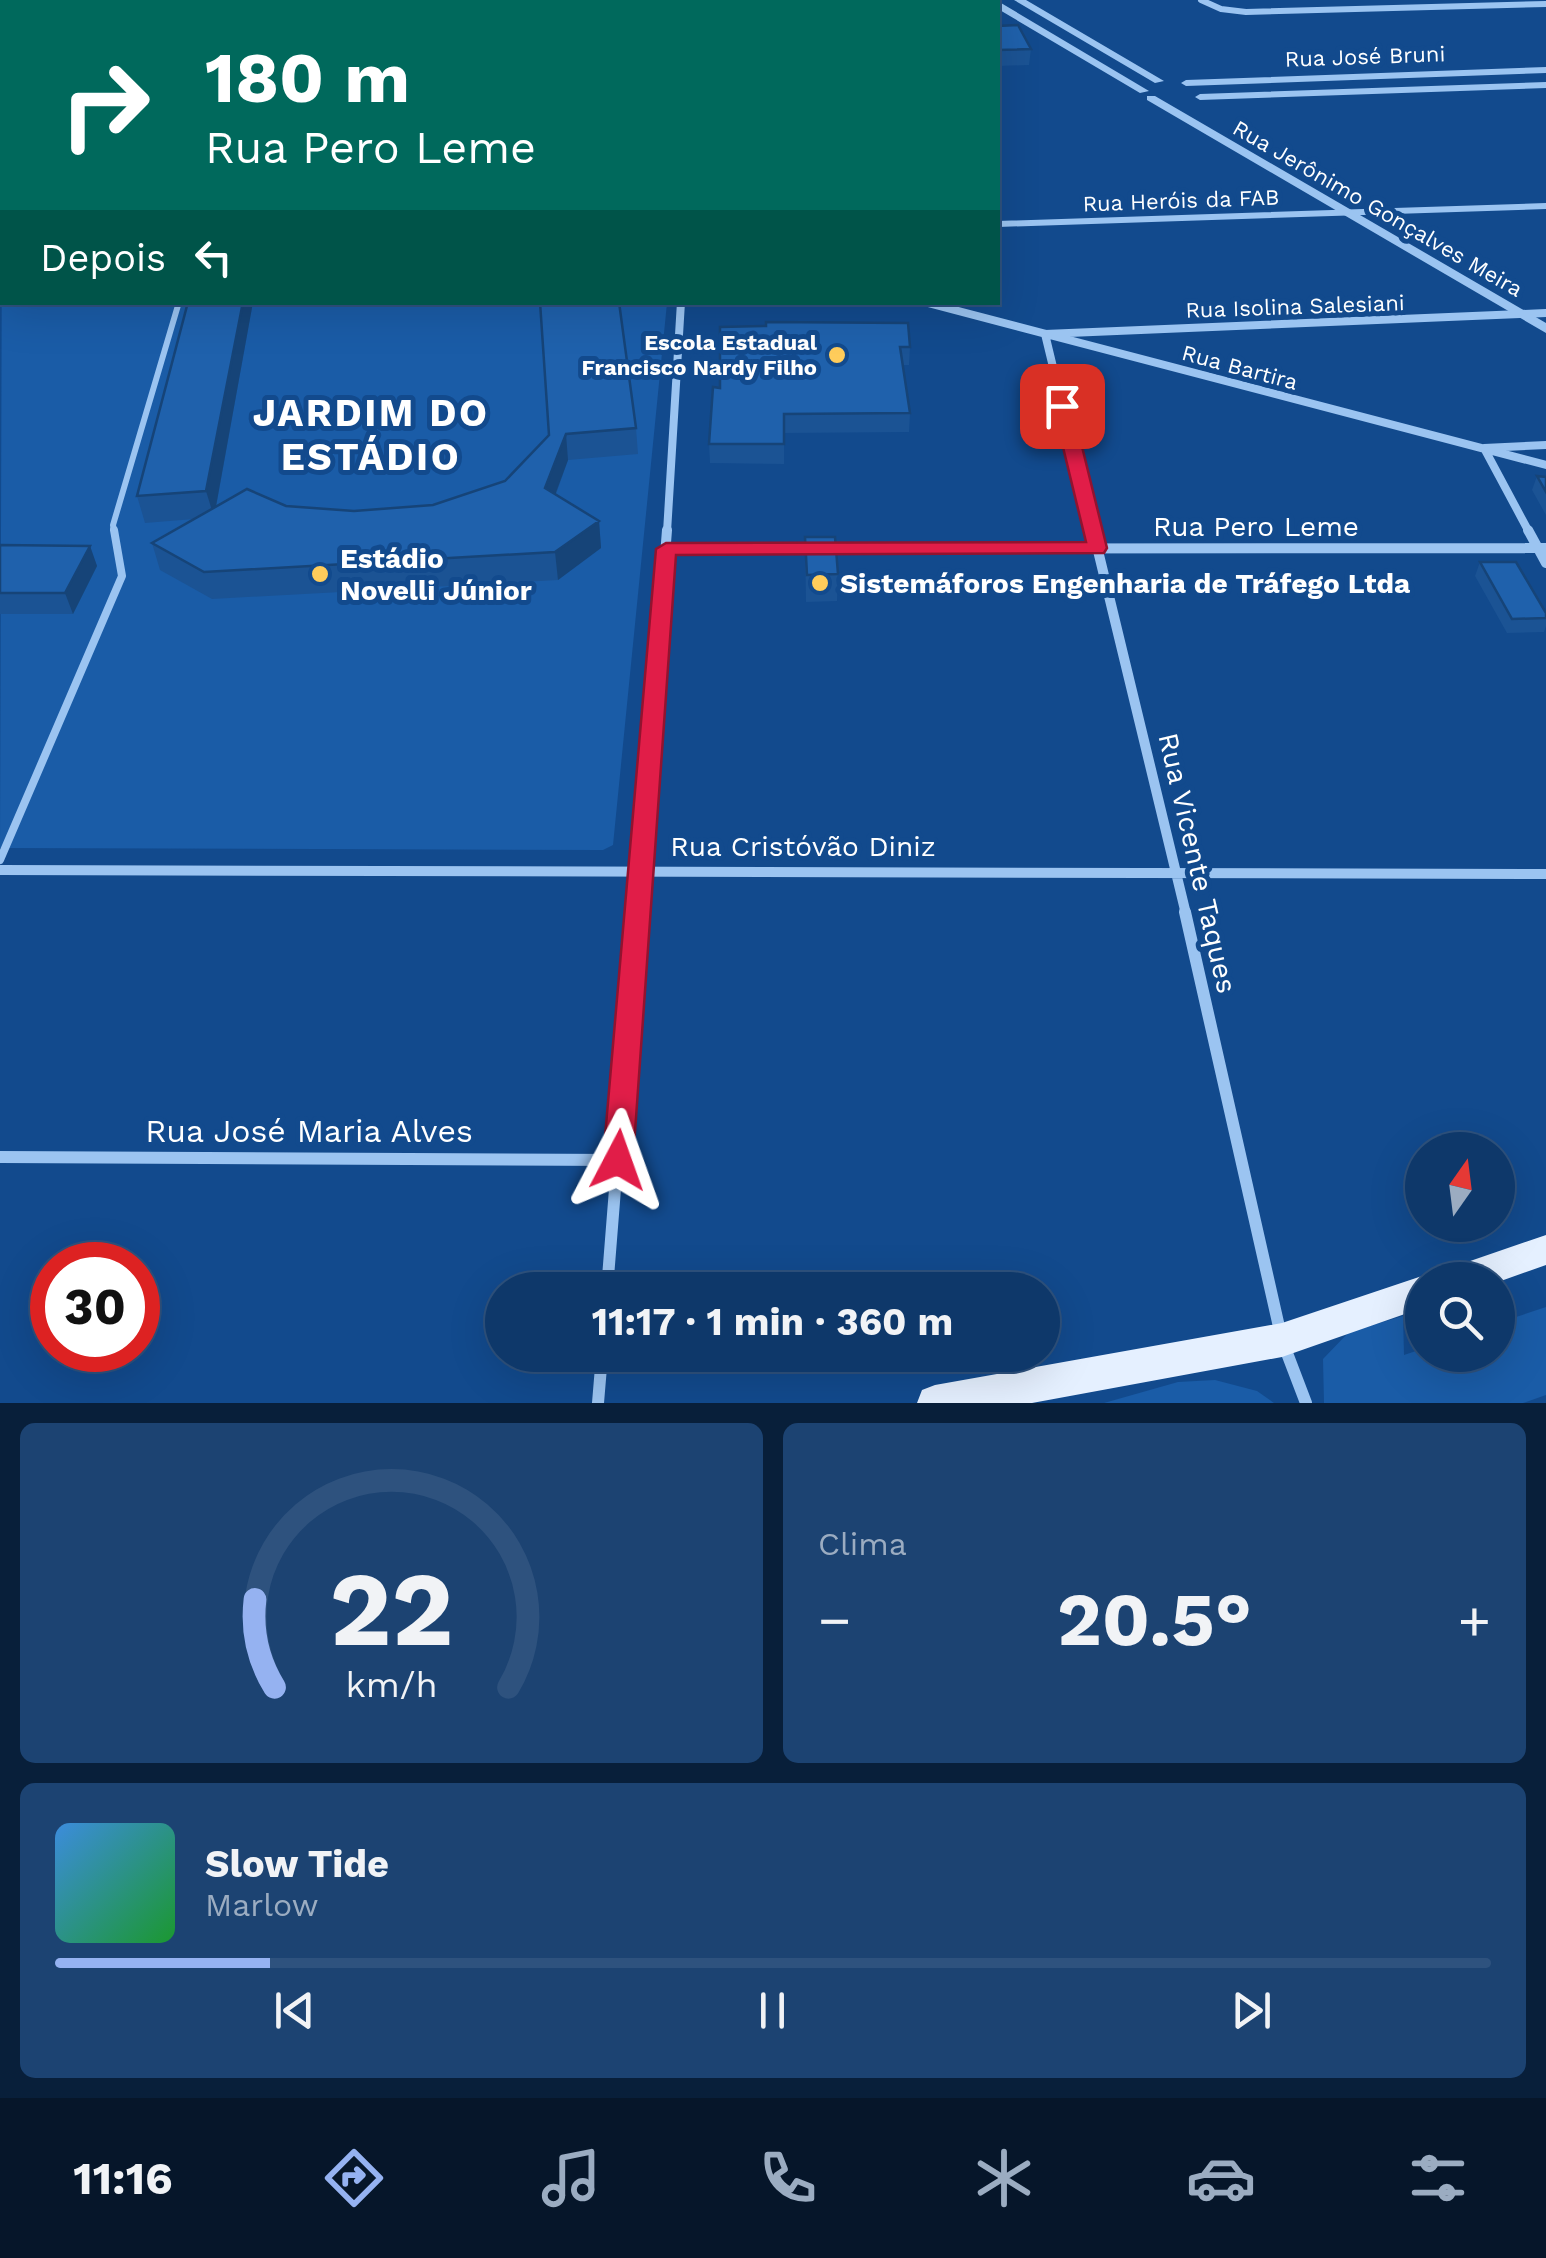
<!DOCTYPE html>
<html lang="pt">
<head>
<meta charset="utf-8">
<style>
  body { margin:0; font-family:"Work Sans",sans-serif; background:#1c4372; color:#f1f3f6; height:100vh; display:flex; flex-direction:column; font-size:38px; white-space:nowrap }
  * { box-sizing:border-box; margin:0 }
  p { font-size:32px; color:#9bacc1 }
  .icon { flex:none; width:55px; height:55px; fill:none; stroke:currentColor; stroke-width:2; stroke-linecap:round; stroke-linejoin:round }
  .map { position:relative; height:1403px; overflow:hidden }
  .sheet { display:flex; flex-direction:column; gap:20px; padding:20px; background:#081f3a; flex:1 }
  .sheet>* { flex:none }
  .top-card { position:absolute; left:0px; top:0px; width:1000px; height:305px; box-shadow:0 10px 40px #0002,0 0 0 2px #2e527e; background:#00695c; color:#fff; overflow:hidden }
  .needle { width:65px; rotate:14deg }
  .fabs { position:absolute; left:1405px; top:1132px; display:grid; gap:20px }
  .fabs a { display:grid; place-items:center; width:110px; height:110px; border-radius:50%; background:#0e386a; box-shadow:0 10px 40px #0002,0 0 0 2px #2e527e; font-size:50px }
  .speed { position:absolute; left:30px; top:1242px; display:flex; gap:20px; font-size:50px; font-weight:700; text-align:center }
  .speed>* { display:grid; place-content:center; width:130px; height:130px; border-radius:50%; background:#0e386a; box-shadow:0 10px 40px #0002,0 0 0 2px #2e527e; line-height:1 }
  .speed .limit { border:15px solid #d22; background:#fff; color:#111 }
  .pin { position:absolute; display:grid; place-items:center; width:85px; height:85px; color:#fff; margin:-42px; border-radius:20px; box-shadow:0 5px 15px #0006 }
  .me { position:absolute; width:110px; margin:-55px; rotate:4deg; stroke-linejoin:round; filter:drop-shadow(0 0 8px #0008) }
  .turn { display:flex; align-items:center; gap:35px; height:210px; padding:0 40px; font-size:45px }
  .turn .icon { width:130px; height:130px; stroke-width:2.5 }
  .turn b { display:block; font-size:70px; line-height:85px }
  .then { display:flex; align-items:center; height:95px; padding:0 40px; background:#0003; gap:20px; font-size:38px }
  .big { font-size:75px; font-weight:700; line-height:1.1 }
  .sheet .tile { flex:1; display:flex; flex-direction:column; justify-content:center; gap:15px; min-width:0; padding:0 35px; border-radius:15px; background:#1c4372 }
  .sheet .dial { align-items:center; gap:0 }
  .dial svg { height:260px; overflow:visible; fill:none; stroke:#2e527e; stroke-width:7; stroke-linecap:round; text-anchor:middle }
  .dial text { fill:#f1f3f6; stroke:none }
  .song { display:flex; align-items:center; gap:30px }
  .cover { width:120px; height:120px; border-radius:15px; background:linear-gradient(135deg,hsl(210 70% 55%),hsl(130 70% 35%)) }
  .played { height:10px; border-radius:5px; background:linear-gradient(90deg,#95b2f1 15%,#2e527e 15%) }
  .keys { display:flex; justify-content:space-around; direction:ltr }
  .heat { display:flex; justify-content:space-between; align-items:center; font-size:55px; direction:ltr }
  .sheet .tiles { flex:1; display:grid; gap:20px; grid-template-columns:1fr 1fr }
  .tile:last-child { grid-column:span 2 }
  .trip { position:absolute; left:485px; top:1272px; width:575px; height:100px; border-radius:50px; background:#0e386a; box-shadow:0 10px 40px #0002,0 0 0 2px #2e527e; font-weight:700; line-height:100px; text-align:center }
  .menu { display:flex; height:160px; justify-content:space-around; align-items:center; background:#06162a; color:#9bacc1 }
  .menu .icon { width:70px; height:70px }
  .menu .current { color:#95b2f1 }
  .menu b { font-size:45px; color:#f1f3f6 }
  .map>svg:first-child { display:block }
</style>
</head>
<body>
<div class="map">
<svg width="1546" height="1403" viewBox="0 0 1546 1403">
  <rect width="100%" height="100%" fill="#124a8d"/>
  <path fill="#1a5ca7" d="M 2,211 L 2,302 L 667,303 L 613,845 L 603,850 L 0,848 Z
    M 1546,1307 L 1546,1395 L 1523,1403 L 1324,1403 L 1323,1359 L 1349,1332 L 1403,1316 L 1404,1355 L 1422,1349 L 1422,1355 L 1498,1355 L 1498,1323 Z
    M 1215,1380 L 1257,1391 L 1274,1403 L 1104,1403 L 1178,1382 Z"/>
  <g fill="none" stroke-linecap="round" stroke-linejoin="round">
    <path stroke="#9bc4f1" stroke-width="6" d="M 114,532 L 113,525 L 179,302"/>
    <path stroke="#9bc4f1" stroke-width="8" d="M 0,860 L 122,576 L 114,530"/>
    <path stroke="#9bc4f1" stroke-width="6" d="M 334,0 L 341,2
      M 1201,0 L 1221,9 L 1246,12 L 1546,4
      M 998,224 L 1546,206"/>
    <path stroke="#9bc4f1" stroke-width="8" d="M 924,302 L 1546,465
      M 667,532 L 681,302
      M 1093,532 L 1045,334 L 1546,313
      M 1529,532 L 1484,448 L 1546,445"/>
    <path stroke="#9bc4f1" stroke-width="10" d="M 1093,530 L 1186,914
      M 1528,530 L 1546,563
      M 666,549 L 1546,548
      M 0,870 L 1546,874
      M 637,914 L 667,530"/>
    <path stroke="#9bc4f1" stroke-width="12" d="M 1185,912 L 1282,1340 L 1306,1403
      M 0,1157 L 618,1160
      M 607,1290 L 637,912
      M 598,1403 L 602,1355"/>
    <path fill="#9bc4f1" fill-rule="evenodd" d="M 1014,0 L 1026,0 L 1164,81 L 1155,83 Z
      M 997,2 L 1001,3 L 1149,91 L 1140,93 L 998,9 Z
      M 1546,67 L 1546,73 L 1186,86 L 1181,83 L 1186,80 Z
      M 1546,82 L 1546,88 L 1200,100 L 1195,97 L 1200,94 Z
      M 1147,96 L 1155,96 L 1546,323 L 1546,333 L 1147,100 Z"/>
    <path fill="#c9e0fc" fill-rule="evenodd" d="M 2,76 L 2,84 L 0,85 L 0,77 Z
      M 2,106 L 2,114 L 0,115 L 0,107 Z"/>
    <path fill="#e5f0ff" fill-rule="evenodd" d="M 1546,1235 L 1546,1265 L 1498,1282 L 1442,1280 L 1447,1269 Z
      M 1422,1276 L 1433,1280 L 1422,1280 L 1422,1308 L 1282,1357 L 1032,1403 L 917,1403 L 922,1390 L 935,1385 L 1282,1323 Z"/>
  </g>
  <path fill="#1b5394" d="M 998,26 L 1031,49 L 1029,65 L 998,66 Z
    M 0,228 L 2,228 L 2,289 L 0,289 Z
    M 188,302 L 253,302 L 216,507 L 286,506 L 354,511 L 433,505 L 505,481 L 549,435 L 636,428 L 638,454 L 568,460 L 556,494 L 599,521 L 601,548 L 558,580 L 212,599 L 160,570 L 152,543 L 194,519 L 145,523 L 137,496 Z
    M 720,327 L 910,347 L 909,365 L 903,365 L 910,413 L 909,432 L 784,433 L 784,464 L 710,463 L 709,444 L 720,388 Z
    M 1537,476 L 1546,477 L 1546,515 L 1532,490 Z
    M 805,537 L 838,574 L 837,601 L 806,602 Z
    M 0,545 L 90,546 L 97,566 L 73,614 L 0,614 Z
    M 1480,562 L 1546,613 L 1546,626 L 1544,632 L 1507,633 L 1475,576 Z"/>
  <path fill="#164478" d="M 243,302 L 253,302 L 214,517 L 206,491 Z
    M 566,434 L 568,460 L 548,514 L 545,488 Z
    M 599,521 L 601,548 L 558,580 L 555,552 Z
    M 90,546 L 97,566 L 73,614 L 65,593 Z"/>
  <path fill="#1f61ac" stroke="#164478" stroke-width="2.5" d="M 1018,25 L 1031,49 L 998,50 L 998,26 Z
    M 0,228 L 2,228 L 2,270 L 0,270 Z
    M 188,302 L 243,302 L 206,491 L 137,496 Z
    M 540,302 L 619,302 L 636,428 L 566,434 L 545,488 L 599,521 L 555,552 L 204,572 L 152,543 L 247,489 L 286,506 L 354,511 L 433,505 L 505,481 L 549,435 Z
    M 766,322 L 908,323 L 910,347 L 900,347 L 910,413 L 784,414 L 784,444 L 709,444 L 713,387 L 720,388 L 720,327 L 766,326 Z
    M 1537,476 L 1546,477 L 1546,492 Z
    M 805,537 L 835,537 L 838,574 L 807,575 Z
    M 0,545 L 90,546 L 65,593 L 0,593 Z
    M 1480,562 L 1516,562 L 1546,613 L 1546,618 L 1512,619 Z"/>
  <path fill="#e11d48" stroke="#92132f" stroke-width="2.5" d="M 1062,400 L 1072,406 L 1107,548 L 1104,553 L 676,555 L 633,1160 L 629,1169 L 618,1172 L 608,1169 L 603,1160 L 656,549 L 666,543 L 1086,542 L 1053,406 Z"/>
  <g fill="#ffcc5b" stroke="#124a8d" stroke-width="4">
    <circle cx="837" cy="355" r="10"/>
    <circle cx="320" cy="574" r="10"/>
    <circle cx="820" cy="583" r="10"/>
  </g>
  <g text-anchor="middle" stroke-width="10" stroke-linejoin="round" paint-order="stroke">
    <g font-size="22" fill="#fff" stroke="#124a8d">
      <text transform="translate(1365 56) rotate(-2)" y="8">Rua José Bruni</text>
      <text transform="translate(1181 200) rotate(-2)" y="8">Rua Heróis da FAB</text>
      <text transform="translate(1378 208) rotate(30)" y="8">Rua Jerônimo Gonçalves Meira</text>
      <text transform="translate(1295 306) rotate(-2)" y="8">Rua Isolina Salesiani</text>
      <text transform="translate(1240 367) rotate(15)" y="8">Rua Bartira</text>
    </g>
    <g font-size="22" font-weight="bold" fill="#fff" stroke="#124a8d" text-anchor="end">
      <text x="817" y="350">Escola Estadual<tspan x="817" dy="25">Francisco Nardy Filho</tspan></text>
    </g>
    <g font-size="28" fill="#fff" stroke="#124a8d">
      <text x="1256" y="536">Rua Pero Leme</text>
      <text x="803" y="856">Rua Cristóvão Diniz</text>
      <text transform="translate(1198 863) rotate(77)" y="10">Rua Vicente Taques</text>
    </g>
    <g font-size="28" font-weight="bold" fill="#fff" stroke="#124a8d" text-anchor="start">
      <text x="340" y="568">Estádio<tspan x="340" dy="32">Novelli Júnior</tspan></text>
      <text x="840" y="593">Sistemáforos Engenharia de Tráfego Ltda</text>
    </g>
    <g font-size="32" fill="#fff" stroke="#124a8d">
      <text x="309" y="1142">Rua José Maria Alves</text>
    </g>
    <g font-size="38" font-weight="bold" letter-spacing="2.5" fill="#fff" stroke="#124a8d">
      <text x="371" y="426">JARDIM DO<tspan x="371" dy="44">ESTÁDIO</tspan></text>
    </g>
  </g>
</svg>
<div class="fabs">
<a><svg class="needle" viewBox="-14 -14 28 28"><path d="M0-13l5 13h-10z" fill="#e53935"/><path d="M0 13l5-13h-10z" fill="#9bacc1"/></svg></a>
<a><svg class="icon" aria-label="search" viewBox="0 0 24 24"><circle cx="10" cy="10" r="6"/><path d="M15 15l6 6"/></svg></a>
</div>
<div class="speed"><div class="limit">30</div></div>
<div class="pin" style="left:1062px;top:406px;background:#d93025"><svg class="icon" aria-label="arrive" viewBox="0 0 24 24"><path d="M6 21V4h12l-3 4 3 4H6"/></svg></div>
<svg class="me" style="left:618px;top:1160px" viewBox="-20 -20 40 40"><path d="M0-17L14 15 0 8-14 15z" fill="#e11d48" stroke="#fff" stroke-width="4"/></svg>
<div class="trip">11:17 · 1 min · 360 m</div>
<div class="top-card">
<div class="turn"><svg class="icon" aria-label="right" viewBox="0 0 24 24"><path d="M7 20v-9h11M14 6l5 5-5 5"/></svg><div><b>180 m</b>Rua Pero Leme</div></div>
<div class="then">Depois<svg class="icon" aria-label="left" viewBox="0 0 24 24"><path d="M17 20v-9H6M10 6l-5 5 5 5"/></svg></div>
</div>
</div>
<section class="sheet">
<div class="tiles">
<div class="tile dial"><svg viewBox="0 0 100 80">
<path d="M14 69A42 42 0 1 1 86 69"/>
<path d="M14 69A42 42 0 0 1 8 42" stroke="#95b2f1"/>
<text x="50" y="56" font-size="32" font-weight="700">22</text>
<text x="50" y="72" font-size="11">km/h</text>
</svg></div>
<div class="tile"><p>Clima</p>
<div class="heat"><a>−</a><b class="big">20.5°</b><a>+</a></div>
</div>
<div class="tile">
<div class="song"><i class="cover"></i><div><b>Slow Tide</b><p>Marlow</p></div></div>
<div class="played"></div>
<div class="keys"><svg class="icon" aria-label="previous" viewBox="0 0 24 24"><path d="M18 5L8 12l10 7zM5 5v14"/></svg><svg class="icon" aria-label="pause" viewBox="0 0 24 24"><path d="M8 5v14M16 5v14"/></svg><svg class="icon" aria-label="next" viewBox="0 0 24 24"><path d="M6 5l10 7-10 7zM19 5v14"/></svg></div>
</div>
</div>
</section>
<nav class="menu">
<b>11:16</b>
<svg class="icon current" aria-label="directions" viewBox="0 0 24 24"><path d="M12 3l9 9-9 9-9-9zM9 14v-3h6M13 9l2 2-2 2"/></svg>
<svg class="icon" aria-label="music" viewBox="0 0 24 24"><path d="M9 18V5l10-2v13"/><circle cx="6" cy="18" r="3"/><circle cx="16" cy="16" r="3"/></svg>
<svg class="icon" aria-label="phone" viewBox="0 0 24 24"><path d="M5 4h4l2 5-3 2q2 4 5 5l2-3 5 2v4C11 20 4 13 5 4z"/></svg>
<svg class="icon" aria-label="climate" viewBox="0 0 24 24"><path d="M12 3v18M4 7l16 10M4 17L20 7"/></svg>
<svg class="icon" aria-label="car" viewBox="0 0 24 24"><path d="M5 17H2v-5l4-1 3-4h7l3 4 3 1v5h-3M9 17h6M6 11h13"/><circle cx="7" cy="17" r="2"/><circle cx="17" cy="17" r="2"/></svg>
<svg class="icon" aria-label="filters" viewBox="0 0 24 24"><path d="M4 7h16M4 17h16"/><circle cx="9" cy="7" r="2"/><circle cx="15" cy="17" r="2"/></svg>
</nav>
</body>
</html>
